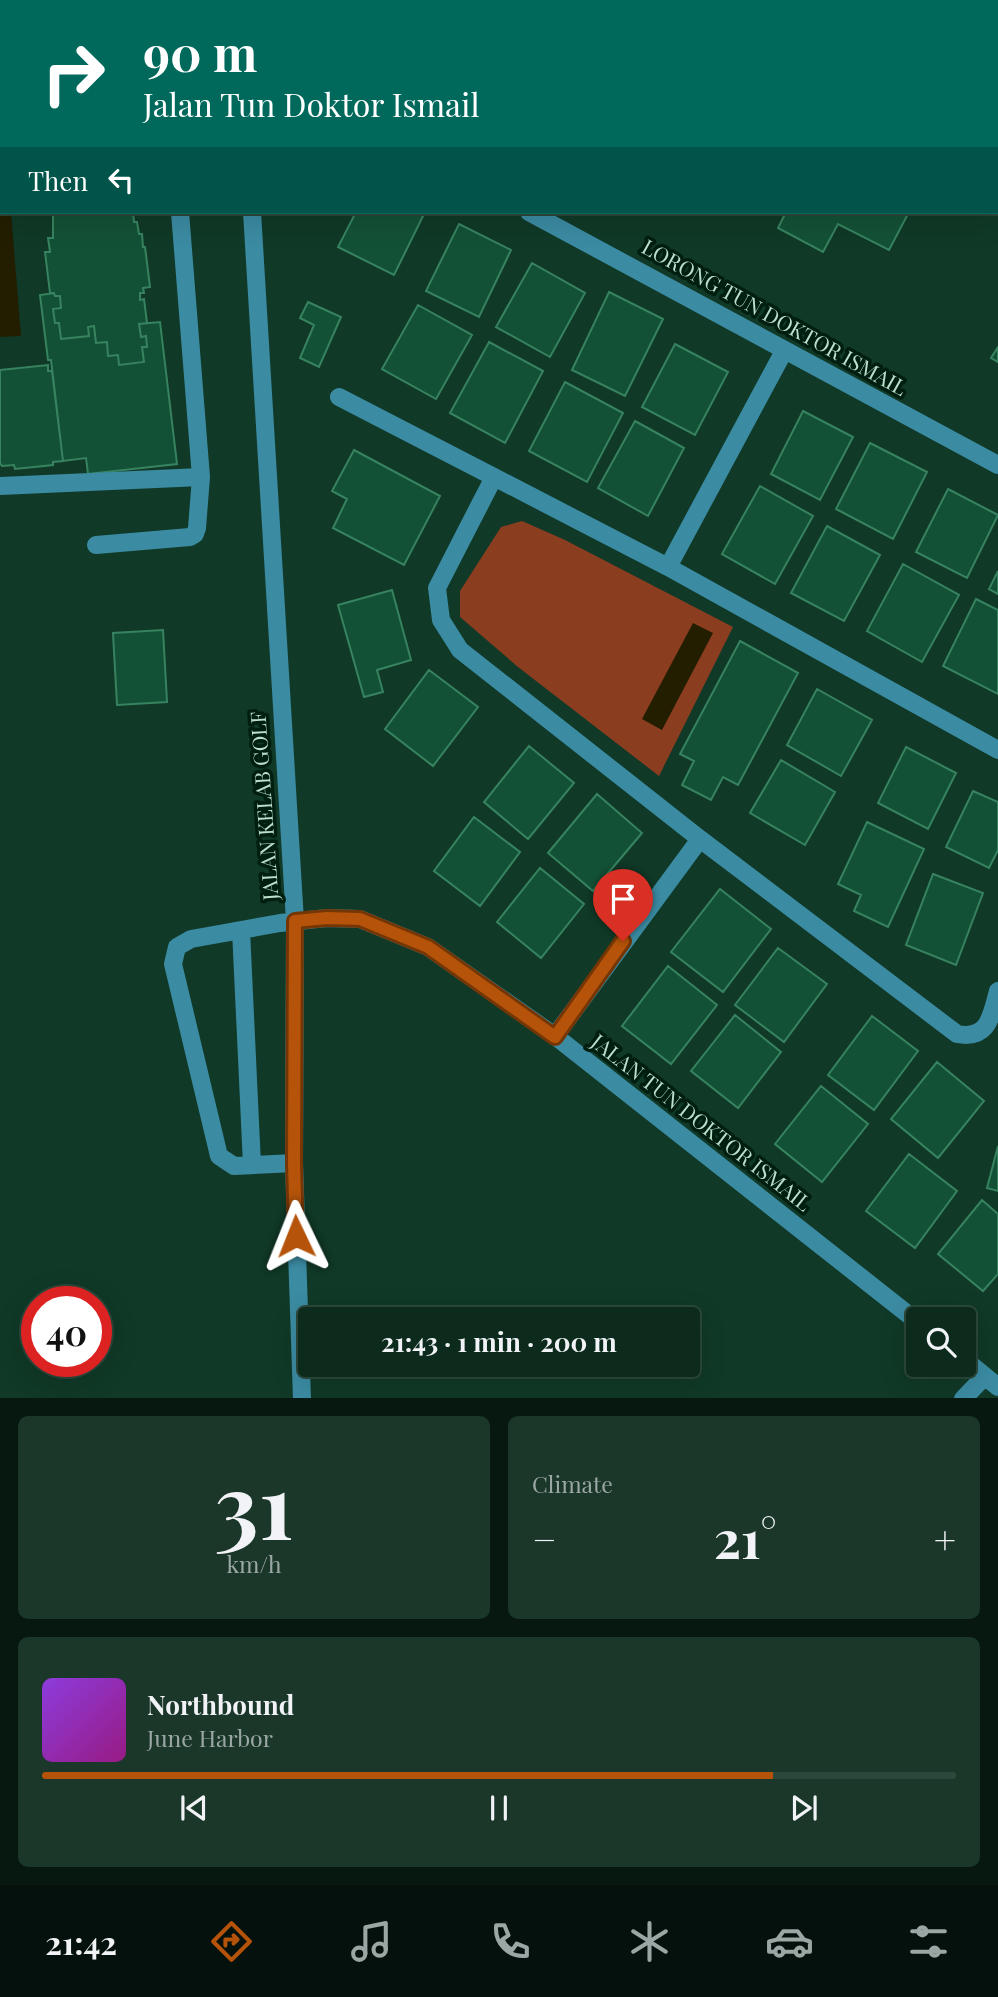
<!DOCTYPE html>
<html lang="en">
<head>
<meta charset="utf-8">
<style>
  body { margin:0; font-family:"Playfair Display",serif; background:#1a372a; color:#f1f3f6; height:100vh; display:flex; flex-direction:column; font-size:26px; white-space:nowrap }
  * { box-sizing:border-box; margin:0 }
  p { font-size:23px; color:#9aa7a4 }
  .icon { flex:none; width:38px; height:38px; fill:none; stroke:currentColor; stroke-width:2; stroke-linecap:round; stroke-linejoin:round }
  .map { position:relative; height:1398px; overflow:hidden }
  .sheet { display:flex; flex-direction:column; gap:18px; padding:18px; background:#071810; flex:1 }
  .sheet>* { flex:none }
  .banner { position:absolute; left:0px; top:0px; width:999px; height:214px; box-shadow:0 7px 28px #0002,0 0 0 2px #2c473b; background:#00695c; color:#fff; overflow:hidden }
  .buttons { position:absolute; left:906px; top:1307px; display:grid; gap:14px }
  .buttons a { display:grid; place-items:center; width:70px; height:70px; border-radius:7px; background:#0c2b1d; box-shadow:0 7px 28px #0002,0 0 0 2px #2c473b; font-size:35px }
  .speed { position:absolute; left:21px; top:1286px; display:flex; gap:14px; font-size:35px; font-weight:700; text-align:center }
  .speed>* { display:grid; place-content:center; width:91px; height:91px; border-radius:50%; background:#0c2b1d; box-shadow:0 7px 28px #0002,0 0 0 2px #2c473b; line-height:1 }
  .speed .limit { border:10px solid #d22; background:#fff; color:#111 }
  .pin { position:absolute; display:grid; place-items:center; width:60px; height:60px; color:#fff; margin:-72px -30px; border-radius:50% 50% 50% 0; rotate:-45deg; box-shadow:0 0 7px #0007 }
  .pin .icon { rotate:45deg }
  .me { position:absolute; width:77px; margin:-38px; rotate:358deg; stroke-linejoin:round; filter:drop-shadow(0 0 5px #0008) }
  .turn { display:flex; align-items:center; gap:24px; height:147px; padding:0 28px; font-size:32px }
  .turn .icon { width:91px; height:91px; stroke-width:2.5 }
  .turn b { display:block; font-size:49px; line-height:60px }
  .then { display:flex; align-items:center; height:66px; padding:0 28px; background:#0003; gap:14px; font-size:26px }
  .big { font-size:52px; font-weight:700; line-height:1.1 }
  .sheet .tile { flex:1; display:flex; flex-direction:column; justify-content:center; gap:10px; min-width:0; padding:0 24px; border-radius:10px; background:#1a372a }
  .sheet .dial { align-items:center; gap:0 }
  .dial b { font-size:91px; line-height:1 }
  .song { display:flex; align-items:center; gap:21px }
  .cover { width:84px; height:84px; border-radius:10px; background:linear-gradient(135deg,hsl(270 70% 55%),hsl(310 70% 35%)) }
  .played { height:7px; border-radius:4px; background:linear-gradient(90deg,#b45309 80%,#2c473b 80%) }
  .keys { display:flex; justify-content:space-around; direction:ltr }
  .heat { display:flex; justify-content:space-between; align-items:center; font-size:38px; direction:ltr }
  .sheet .tiles { flex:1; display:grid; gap:18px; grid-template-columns:1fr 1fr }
  .tile:last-child { grid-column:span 2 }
  .trip { position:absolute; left:298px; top:1307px; width:402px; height:70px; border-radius:7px; background:#0c2b1d; box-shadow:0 7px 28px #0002,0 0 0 2px #2c473b; font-weight:700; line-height:70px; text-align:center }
  .tabs { display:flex; height:112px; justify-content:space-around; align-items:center; background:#05110c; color:#9aa7a4 }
  .tabs .icon { width:49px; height:49px }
  .tabs .active { color:#b45309 }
  .tabs b { font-size:32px; color:#f1f3f6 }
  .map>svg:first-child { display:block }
</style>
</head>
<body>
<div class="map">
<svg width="998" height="1399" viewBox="0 0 998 1399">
  <rect width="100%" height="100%" fill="#103927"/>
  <path fill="#8b3d20" d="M 522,521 L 565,540 L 733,627 L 659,776 L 518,667 L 460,617 L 460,591 L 501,527 Z"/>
  <path fill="#231e00" d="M 0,141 L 2,212 L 11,212 L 21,336 L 0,337 Z
    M 693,623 L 713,633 L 662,730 L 642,719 Z"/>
  <path fill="#135136" stroke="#37835f" stroke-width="2" d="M 354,0 L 462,0 L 461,2 Z
    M 887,0 L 920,0 L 886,2 Z
    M 0,17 L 2,18 L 0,109 Z
    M 53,212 L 133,212 L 134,222 L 137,222 L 139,234 L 142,234 L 143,247 L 145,247 L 150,287 L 143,288 L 144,293 L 140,293 L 140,300 L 144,299 L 147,323 L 139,324 L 141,337 L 146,336 L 147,347 L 142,347 L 144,362 L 119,365 L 118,355 L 108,356 L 107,342 L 96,343 L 94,326 L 88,327 L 89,336 L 61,339 L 59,323 L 55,323 L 53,309 L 61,308 L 60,296 L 55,296 L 54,293 L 50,293 L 45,252 L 50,252 L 48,238 L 53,238 Z
    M 356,212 L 425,212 L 394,275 L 338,247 Z
    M 786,212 L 909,212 L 889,250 L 838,224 L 823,252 L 778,228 Z
    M 459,224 L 511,250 L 479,317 L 426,291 Z
    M 532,263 L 585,293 L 550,357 L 496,327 Z
    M 609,292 L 663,319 L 625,396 L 572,370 Z
    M 54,293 L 55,296 L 60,296 L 61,308 L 53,309 L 55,323 L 59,323 L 61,339 L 89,336 L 88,327 L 94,326 L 96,343 L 107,342 L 108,356 L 118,355 L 119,365 L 144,362 L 142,347 L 147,347 L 146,336 L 141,337 L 139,324 L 160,322 L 177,464 L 88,474 L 86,458 L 63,461 L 51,360 L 48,360 L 40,295 Z
    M 308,302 L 341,317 L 319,367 L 300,358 L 314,325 L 300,318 Z
    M 418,305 L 472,335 L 436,399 L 382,369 Z
    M 489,342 L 543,371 L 505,443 L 450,413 Z
    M 675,344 L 728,372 L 695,435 L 642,407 Z
    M 998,347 L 998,362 L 991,358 Z
    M 48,365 L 48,371 L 52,371 L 63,461 L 53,462 L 53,465 L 15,469 L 14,465 L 2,466 L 0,463 L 0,370 Z
    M 565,382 L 623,413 L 587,482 L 529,451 Z
    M 803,411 L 853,437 L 820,500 L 771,474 Z
    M 635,421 L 684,448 L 648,516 L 598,488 Z
    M 870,443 L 927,472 L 893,539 L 836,509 Z
    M 354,450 L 440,496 L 404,565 L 333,528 L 347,499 L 332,491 Z
    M 760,486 L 813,516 L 775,584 L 722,554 Z
    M 948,489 L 998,515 L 967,578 L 916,552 Z
    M 827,526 L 880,555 L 844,621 L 791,593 Z
    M 903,564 L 959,595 L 922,662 L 867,631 Z
    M 998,571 L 998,594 L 989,589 Z
    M 392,590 L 411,660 L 377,670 L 383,692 L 364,697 L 338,605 Z
    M 976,599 L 998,610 L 998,694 L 943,666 Z
    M 163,630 L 167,702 L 117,705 L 113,633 Z
    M 740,641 L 798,673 L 738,785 L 723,777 L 711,800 L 682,785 L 694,761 L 680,754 Z
    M 429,670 L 478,707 L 433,766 L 385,729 Z
    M 817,689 L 872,720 L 841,776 L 787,745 Z
    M 529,746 L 574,783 L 528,839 L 484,802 Z
    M 906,747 L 956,773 L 928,829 L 878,803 Z
    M 781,760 L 835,792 L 805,845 L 750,813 Z
    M 973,791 L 998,802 L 998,850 L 989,868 L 946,847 Z
    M 597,794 L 642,833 L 593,891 L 548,853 Z
    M 474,817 L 520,852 L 480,906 L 434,871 Z
    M 867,822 L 924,849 L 888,927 L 854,911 L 861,895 L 838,884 Z
    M 540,868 L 584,904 L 541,958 L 497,922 Z
    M 933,874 L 983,893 L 956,965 L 906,945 Z
    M 720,889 L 771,929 L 723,992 L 671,952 Z
    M 778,948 L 827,984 L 784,1042 L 735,1005 Z
    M 668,966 L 717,1005 L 671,1064 L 622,1026 Z
    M 735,1015 L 781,1052 L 738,1108 L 691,1071 Z
    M 872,1016 L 918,1051 L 874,1110 L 828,1075 Z
    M 937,1062 L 984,1101 L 938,1158 L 891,1119 Z
    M 821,1086 L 868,1124 L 822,1182 L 775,1144 Z
    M 998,1146 L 998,1191 L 987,1188 Z
    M 909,1154 L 957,1191 L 915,1248 L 866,1211 Z
    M 982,1200 L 998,1214 L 998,1274 L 983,1291 L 938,1254 Z"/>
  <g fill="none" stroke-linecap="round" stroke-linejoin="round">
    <path stroke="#3b8ba2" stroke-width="18" d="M 37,0 L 40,2
      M 165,0 L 169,2
      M 259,2 L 261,0
      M 277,2 L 277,0
      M 252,212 L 295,921 L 294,1163 L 302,1399
      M 529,212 L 998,465
      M 339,397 L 494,477 L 437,588 L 441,620 L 460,650 L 700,839 L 555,1036
      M 494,477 L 668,567 L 998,750
      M 0,486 L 201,477 L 180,212
      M 96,545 L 190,537 L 195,534 L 197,528 L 201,477
      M 668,567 L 784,351
      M 700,839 L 957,1034 C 989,1040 991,1016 998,991
      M 241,930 L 252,1165
      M 294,1163 L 234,1166 L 219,1156 L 173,964 L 177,947 L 191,939 L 280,923 L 327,918 L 360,919 L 428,947 L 555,1036 L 919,1323
      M 964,1359 L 998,1387
      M 963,1399 L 985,1376"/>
  </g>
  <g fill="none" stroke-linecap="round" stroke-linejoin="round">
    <defs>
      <path id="route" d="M 296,1236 L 294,1163 L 295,921 L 327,918 L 360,919 L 428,947 L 555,1037 L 623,941"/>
    </defs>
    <use href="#route" stroke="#753606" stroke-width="18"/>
    <use href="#route" stroke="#b45309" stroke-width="12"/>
  </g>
  <g text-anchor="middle" stroke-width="7" stroke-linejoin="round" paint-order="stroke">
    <g font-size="21" fill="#bbdfcb" stroke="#001f11">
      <text transform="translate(774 318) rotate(29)" y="7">LORONG TUN DOKTOR ISMAIL</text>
      <text transform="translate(265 806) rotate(-94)" y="7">JALAN KELAB GOLF</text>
      <text transform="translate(701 1123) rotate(38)" y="7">JALAN TUN DOKTOR ISMAIL</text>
    </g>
  </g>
</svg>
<div class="buttons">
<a><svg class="icon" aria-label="search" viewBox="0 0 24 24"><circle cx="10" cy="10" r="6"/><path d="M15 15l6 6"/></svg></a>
</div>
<div class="speed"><div class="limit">40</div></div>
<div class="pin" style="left:623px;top:941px;background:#d93025"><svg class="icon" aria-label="arrive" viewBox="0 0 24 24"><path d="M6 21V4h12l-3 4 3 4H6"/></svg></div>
<svg class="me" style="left:296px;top:1236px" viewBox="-20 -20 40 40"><path d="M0-17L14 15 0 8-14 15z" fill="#b45309" stroke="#fff" stroke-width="4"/></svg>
<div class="trip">21:43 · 1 min · 200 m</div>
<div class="banner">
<div class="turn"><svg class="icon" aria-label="right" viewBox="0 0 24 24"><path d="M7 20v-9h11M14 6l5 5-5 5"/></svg><div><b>90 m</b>Jalan Tun Doktor Ismail</div></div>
<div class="then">Then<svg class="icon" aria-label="left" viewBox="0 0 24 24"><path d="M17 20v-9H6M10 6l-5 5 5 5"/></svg></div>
</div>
</div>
<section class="sheet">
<div class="tiles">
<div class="tile dial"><b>31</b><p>km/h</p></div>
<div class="tile"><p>Climate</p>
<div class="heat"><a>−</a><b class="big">21°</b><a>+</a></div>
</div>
<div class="tile">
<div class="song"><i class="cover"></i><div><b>Northbound</b><p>June Harbor</p></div></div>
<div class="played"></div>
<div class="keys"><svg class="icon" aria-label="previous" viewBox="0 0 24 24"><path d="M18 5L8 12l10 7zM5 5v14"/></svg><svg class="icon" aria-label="pause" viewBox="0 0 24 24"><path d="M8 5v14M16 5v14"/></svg><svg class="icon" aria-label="next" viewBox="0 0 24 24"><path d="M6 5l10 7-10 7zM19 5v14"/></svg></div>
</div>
</div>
</section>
<nav class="tabs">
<b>21:42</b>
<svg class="icon active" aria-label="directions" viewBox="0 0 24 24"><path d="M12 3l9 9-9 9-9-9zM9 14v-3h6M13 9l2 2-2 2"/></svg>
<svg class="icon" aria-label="music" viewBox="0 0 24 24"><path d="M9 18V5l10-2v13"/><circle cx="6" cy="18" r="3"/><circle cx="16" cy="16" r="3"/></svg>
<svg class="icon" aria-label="phone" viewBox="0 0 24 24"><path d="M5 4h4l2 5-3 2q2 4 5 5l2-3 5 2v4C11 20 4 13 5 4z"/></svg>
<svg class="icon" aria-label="climate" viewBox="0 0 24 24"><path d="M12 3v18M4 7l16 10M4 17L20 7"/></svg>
<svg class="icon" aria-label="car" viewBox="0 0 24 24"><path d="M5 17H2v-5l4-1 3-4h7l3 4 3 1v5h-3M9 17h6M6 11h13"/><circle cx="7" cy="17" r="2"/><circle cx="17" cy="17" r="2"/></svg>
<svg class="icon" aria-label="filters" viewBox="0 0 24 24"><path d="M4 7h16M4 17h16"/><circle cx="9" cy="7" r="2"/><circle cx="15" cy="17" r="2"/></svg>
</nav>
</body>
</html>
